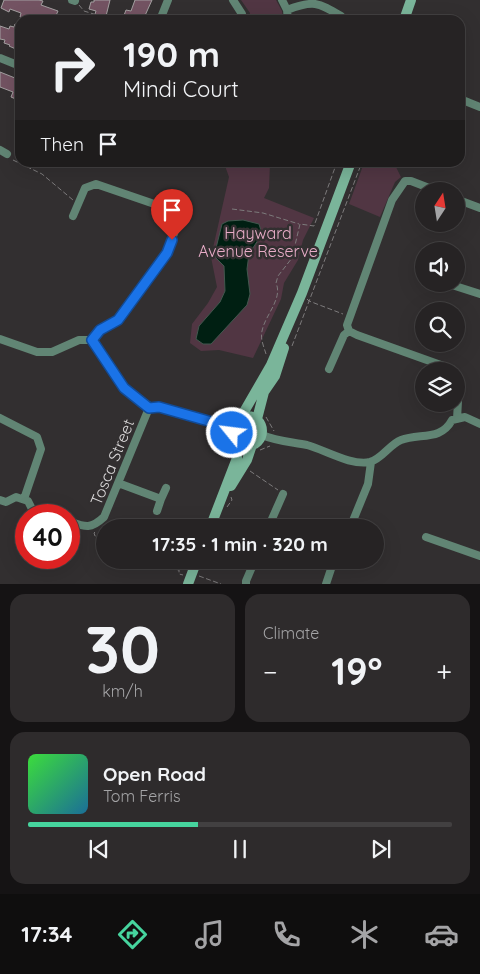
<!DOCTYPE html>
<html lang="en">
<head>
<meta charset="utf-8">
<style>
  body { margin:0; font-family:Quicksand,sans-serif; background:#2e2b2c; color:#f1f3f6; height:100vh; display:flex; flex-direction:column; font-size:19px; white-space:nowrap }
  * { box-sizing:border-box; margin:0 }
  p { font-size:16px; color:#a4a4a6 }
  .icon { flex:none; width:28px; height:28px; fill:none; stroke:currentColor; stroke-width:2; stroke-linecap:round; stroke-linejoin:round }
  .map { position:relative; height:584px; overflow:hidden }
  .drawer { display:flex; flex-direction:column; gap:10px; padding:10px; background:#151314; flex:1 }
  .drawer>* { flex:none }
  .top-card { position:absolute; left:15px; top:15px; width:450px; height:152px; border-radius:15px; box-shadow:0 5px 20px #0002,0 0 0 1px #424041; background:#262324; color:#f1f3f6; overflow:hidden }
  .needle { width:32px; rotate:12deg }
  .tools { position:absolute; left:415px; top:182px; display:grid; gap:10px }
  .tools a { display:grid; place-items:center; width:50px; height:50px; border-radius:50%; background:#262324; box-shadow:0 5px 20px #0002,0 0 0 1px #424041; font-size:25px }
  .speed { position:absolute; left:15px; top:504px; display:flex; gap:10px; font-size:25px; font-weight:700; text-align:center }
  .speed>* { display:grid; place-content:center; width:65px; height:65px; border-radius:50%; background:#262324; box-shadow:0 5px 20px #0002,0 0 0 1px #424041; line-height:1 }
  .speed .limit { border:8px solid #d22; background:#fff; color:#111 }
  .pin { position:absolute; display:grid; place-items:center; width:42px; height:42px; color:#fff; margin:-51px -21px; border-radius:50% 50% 50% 0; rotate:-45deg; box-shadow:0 0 5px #0007 }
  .pin .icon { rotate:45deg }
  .me { position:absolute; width:55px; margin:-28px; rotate:299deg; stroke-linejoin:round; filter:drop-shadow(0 0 4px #0008) }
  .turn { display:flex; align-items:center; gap:18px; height:105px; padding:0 25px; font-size:22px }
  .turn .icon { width:65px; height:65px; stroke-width:2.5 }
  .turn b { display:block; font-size:35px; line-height:42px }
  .then { display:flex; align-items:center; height:48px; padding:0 25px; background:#0003; gap:10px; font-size:19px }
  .big { font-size:38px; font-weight:700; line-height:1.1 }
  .drawer .widget { flex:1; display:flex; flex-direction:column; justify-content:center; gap:8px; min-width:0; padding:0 18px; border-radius:15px; background:#2e2b2c }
  .drawer .dial { align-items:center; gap:0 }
  .dial b { font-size:65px; line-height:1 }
  .song { display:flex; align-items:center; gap:15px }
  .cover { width:60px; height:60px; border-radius:8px; background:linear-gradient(135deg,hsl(120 70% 55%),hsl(200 70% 35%)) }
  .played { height:5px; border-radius:2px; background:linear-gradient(90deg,#46d49e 40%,#424041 40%) }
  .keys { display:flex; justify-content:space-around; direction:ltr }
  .heat { display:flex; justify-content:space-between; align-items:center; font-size:28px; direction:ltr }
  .drawer .tiles { flex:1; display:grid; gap:10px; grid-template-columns:1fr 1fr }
  .widget:last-child { grid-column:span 2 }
  .trip { position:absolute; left:96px; top:519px; width:288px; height:50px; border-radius:25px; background:#262324; box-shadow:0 5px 20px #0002,0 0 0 1px #424041; font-weight:700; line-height:50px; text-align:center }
  .tab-bar { display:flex; height:80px; justify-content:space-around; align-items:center; background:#0f0e0e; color:#a4a4a6 }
  .tab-bar .icon { width:35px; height:35px }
  .tab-bar .on { color:#46d49e }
  .tab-bar b { font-size:22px; color:#f1f3f6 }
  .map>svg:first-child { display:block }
</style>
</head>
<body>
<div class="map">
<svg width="480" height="584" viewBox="0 0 480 584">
  <rect width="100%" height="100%" fill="#322f30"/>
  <path fill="#513643" d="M 241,0 L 276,0 L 282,11 L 283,20 L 250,20 L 250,13 Z
    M 224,163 L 270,163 L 269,188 L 264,198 L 314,218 L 303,240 L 298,260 L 284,283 L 281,299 L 253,358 L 219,350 L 201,351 L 190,343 L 192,324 L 208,303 L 217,287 L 211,257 L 229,177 Z
    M 364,163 L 394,163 L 401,177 L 395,182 L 380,217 L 349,204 Z"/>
  <path fill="#001f12" stroke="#42574e" d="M 243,220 L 259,224 L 262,234 L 249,254 L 247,269 L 250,294 L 247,305 L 211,344 L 203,344 L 196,339 L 199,326 L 220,302 L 225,291 L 224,266 L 216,258 L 215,252 L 222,224 L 228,221 Z"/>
  <path fill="#735362" stroke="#a4a0a1" d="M 4,0 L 39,0 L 43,1 L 41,5 L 58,11 L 54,20 L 28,20 L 20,17 L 21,13 L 10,9 L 9,12 L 1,8 Z
    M 94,0 L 110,0 L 105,20 L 93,20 L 96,11 L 89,9 L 91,2 L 94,2 Z
    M 135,0 L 152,0 L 143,20 L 129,20 L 123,18 L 126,10 L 131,11 Z
    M 15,24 L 20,26 L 20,43 L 18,50 L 9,46 L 10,45 L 4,43 L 5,40 L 0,39 L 0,26 L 9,29 L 10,26 L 14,27 Z
    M 0,72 L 20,80 L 20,96 L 18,100 L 11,97 L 13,92 L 0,87 Z"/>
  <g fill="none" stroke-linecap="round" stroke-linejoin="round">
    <path stroke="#7d7b7c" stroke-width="1" stroke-dasharray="5 2.5" stroke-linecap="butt" d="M 79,5 L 84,11 L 113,20
      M 13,160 L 42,174 L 73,200
      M 232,209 L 263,213 L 299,224
      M 307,299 L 309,301 L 343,314
      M 292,346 L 362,162
      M 266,354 C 264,347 260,339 262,331 C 265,315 283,299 276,283 L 278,276 L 292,258 L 300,224 L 314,226 L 337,162
      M 266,417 L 274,431
      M 260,450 L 270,446
      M 250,471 L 278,490
      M 227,507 L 232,500 L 231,497
      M 95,532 L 94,533 L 95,536 L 100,537 L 105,542
      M 118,560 C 135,573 160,565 179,570 L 179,574 L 183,575
      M 199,576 L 221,584"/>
    <path stroke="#618574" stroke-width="8" d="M 72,0 L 75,1
      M 233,0 L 242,14 L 243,20
      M 282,0 L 287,10 L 288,20
      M 287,10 C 313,0 318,2 341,16
      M 160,20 L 168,0
      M 0,58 L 20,66
      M 460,99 L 480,107
      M 0,150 L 7,154
      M 437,191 L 411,181 L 405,181 L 392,200 L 347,325 L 349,331 L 357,335 L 452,369 L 453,371
      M 456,199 L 480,208
      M 73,216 L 85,188 L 96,184 L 166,208 L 174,218 L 176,228 L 167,253 L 118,320 L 100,330 L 92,340
      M 452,285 L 480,294
      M 0,339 L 37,352 L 52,352 L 79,340 L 92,340 L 124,388 L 149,408 L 159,407 L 232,429
      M 329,369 L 344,335 L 349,331
      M 456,378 L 459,383 L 457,419
      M 0,418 L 37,437 L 41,449 L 24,499
      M 262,435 C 276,441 292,442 307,445 C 325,450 351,466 370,462 C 382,459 390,444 401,440 C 420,433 441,441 452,420 L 465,417 L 480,424
      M 118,483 L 161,499 L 166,488
      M 0,500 L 6,502 L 16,497 L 28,501 L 32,509 L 49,515
      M 157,511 L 161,499
      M 69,521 C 85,527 90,530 104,517 L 149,408
      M 268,528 L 283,494
      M 350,528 L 368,484 L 371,462
      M 426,537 L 480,556
      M 246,584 L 246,581 L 255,560
      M 326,584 L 333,563 L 342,560"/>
    <path stroke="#7ab59a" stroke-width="10" d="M 404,20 L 411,0
      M232 431a15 15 0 1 1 30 0a15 15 0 1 1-30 0Z
      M 241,417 L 271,365 L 302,293 L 351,162
      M 257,419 L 264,392 L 275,376 L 284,348
      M 231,486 L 247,460 L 252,445
      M 210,528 L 237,458 L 236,441
      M 188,584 L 197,560"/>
  </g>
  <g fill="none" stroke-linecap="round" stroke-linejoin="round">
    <defs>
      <path id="route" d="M 172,240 L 167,253 L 118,320 L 100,330 L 92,340 L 124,388 L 149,408 L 159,407 L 226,426 L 232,429 L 232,433"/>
    </defs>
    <use href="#route" stroke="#114b97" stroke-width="12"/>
    <use href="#route" stroke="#1a73e8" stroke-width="9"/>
  </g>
  <g text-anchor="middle" stroke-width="5" stroke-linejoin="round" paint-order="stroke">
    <g font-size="16" fill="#e8acc7" stroke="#322f30">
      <text x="258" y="239">Hayward<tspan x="258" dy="18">Avenue Reserve</tspan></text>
    </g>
    <g font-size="16" fill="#dbd9da" stroke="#322f30">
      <text transform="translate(112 462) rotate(-68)" y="6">Tosca Street</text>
    </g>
  </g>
</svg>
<div class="tools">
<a><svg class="needle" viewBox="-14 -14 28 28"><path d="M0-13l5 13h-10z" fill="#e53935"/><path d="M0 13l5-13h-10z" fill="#a4a4a6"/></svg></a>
<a><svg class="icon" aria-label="sound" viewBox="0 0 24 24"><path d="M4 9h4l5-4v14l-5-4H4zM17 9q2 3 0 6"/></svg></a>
<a><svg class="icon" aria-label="search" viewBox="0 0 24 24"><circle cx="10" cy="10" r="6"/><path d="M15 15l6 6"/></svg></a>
<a><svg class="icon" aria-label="layers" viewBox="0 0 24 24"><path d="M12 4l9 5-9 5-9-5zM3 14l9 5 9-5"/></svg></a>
</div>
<div class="speed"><div class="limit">40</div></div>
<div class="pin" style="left:172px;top:240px;background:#d93025"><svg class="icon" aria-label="arrive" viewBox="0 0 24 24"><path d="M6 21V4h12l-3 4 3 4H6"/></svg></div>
<svg class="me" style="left:232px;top:433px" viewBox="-20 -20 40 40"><circle r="17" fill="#1a73e8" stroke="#fff" stroke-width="3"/><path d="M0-11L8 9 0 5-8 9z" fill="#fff"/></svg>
<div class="trip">17:35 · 1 min · 320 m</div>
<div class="top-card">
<div class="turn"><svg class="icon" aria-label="right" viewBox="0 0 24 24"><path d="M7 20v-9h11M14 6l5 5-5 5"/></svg><div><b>190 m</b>Mindi Court</div></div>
<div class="then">Then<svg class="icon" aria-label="arrive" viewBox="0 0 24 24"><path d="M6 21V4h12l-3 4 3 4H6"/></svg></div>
</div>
</div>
<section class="drawer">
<div class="tiles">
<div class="widget dial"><b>30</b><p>km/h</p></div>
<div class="widget"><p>Climate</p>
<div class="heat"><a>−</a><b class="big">19°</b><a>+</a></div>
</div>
<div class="widget">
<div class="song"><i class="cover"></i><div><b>Open Road</b><p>Tom Ferris</p></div></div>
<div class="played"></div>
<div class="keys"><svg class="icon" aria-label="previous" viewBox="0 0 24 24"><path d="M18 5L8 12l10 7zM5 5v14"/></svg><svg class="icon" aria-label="pause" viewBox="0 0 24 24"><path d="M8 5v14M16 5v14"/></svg><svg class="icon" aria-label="next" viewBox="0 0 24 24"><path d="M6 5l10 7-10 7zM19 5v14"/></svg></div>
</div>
</div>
</section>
<nav class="tab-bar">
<b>17:34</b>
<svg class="icon on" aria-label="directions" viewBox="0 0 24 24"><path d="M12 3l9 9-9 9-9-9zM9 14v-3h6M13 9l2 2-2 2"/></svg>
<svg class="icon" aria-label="music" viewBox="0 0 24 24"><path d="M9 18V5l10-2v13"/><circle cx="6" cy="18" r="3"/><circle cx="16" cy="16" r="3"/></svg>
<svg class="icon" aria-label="phone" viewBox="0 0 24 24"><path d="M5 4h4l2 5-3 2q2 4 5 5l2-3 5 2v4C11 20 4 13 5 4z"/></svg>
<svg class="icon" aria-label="climate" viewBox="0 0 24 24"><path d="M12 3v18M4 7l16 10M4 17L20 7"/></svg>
<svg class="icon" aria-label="car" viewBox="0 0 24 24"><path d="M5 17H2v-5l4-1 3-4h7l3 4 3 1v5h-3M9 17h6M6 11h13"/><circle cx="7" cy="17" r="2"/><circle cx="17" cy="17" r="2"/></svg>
</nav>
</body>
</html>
